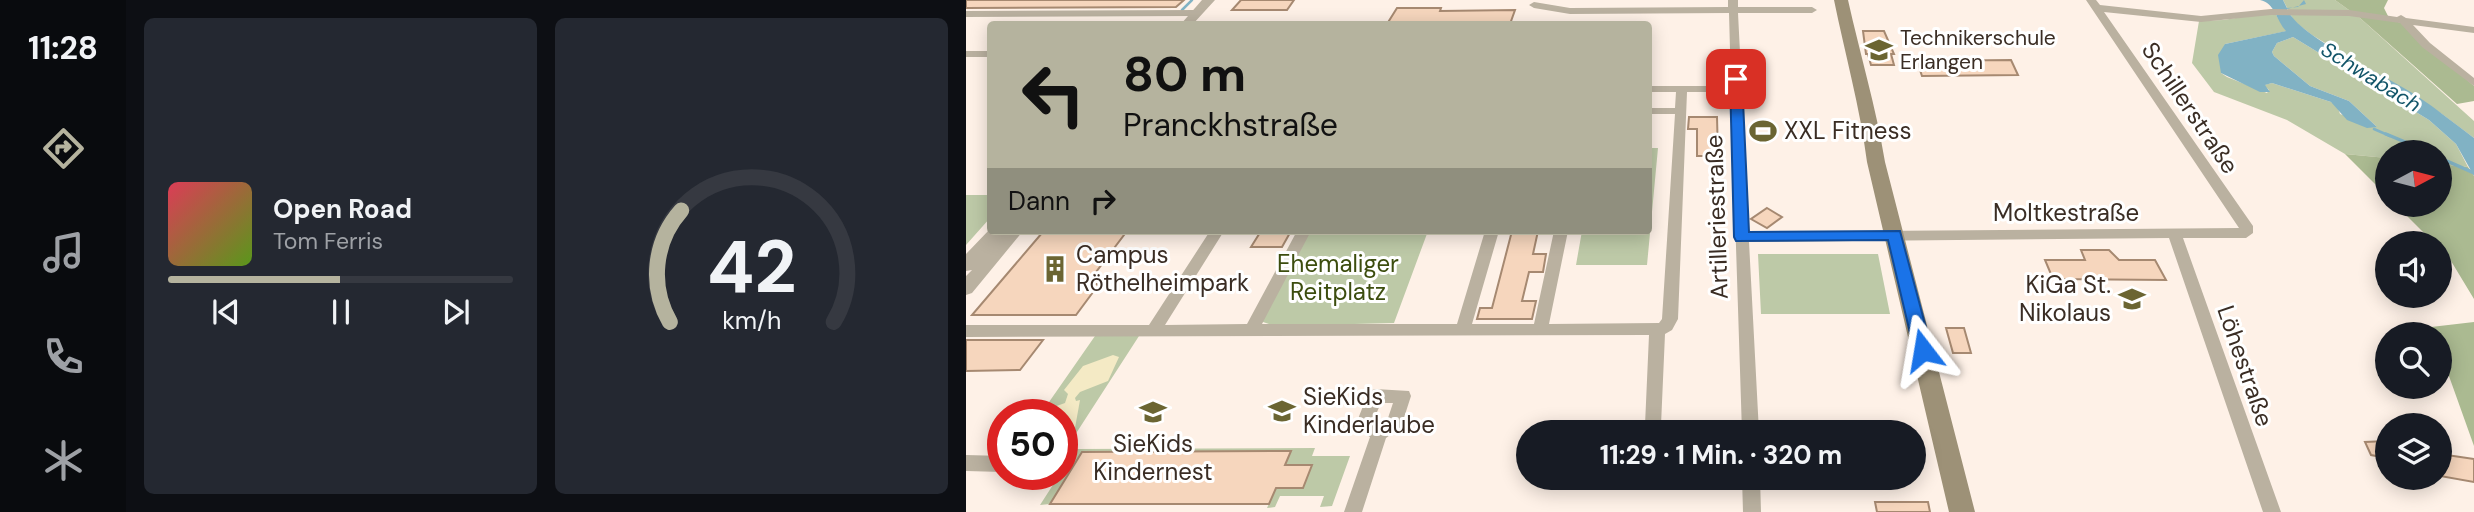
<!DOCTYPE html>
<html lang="de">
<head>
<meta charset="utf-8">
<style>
  body { margin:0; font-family:"DM Sans",sans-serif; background:#242831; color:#f1f3f6; height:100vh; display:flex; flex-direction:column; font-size:26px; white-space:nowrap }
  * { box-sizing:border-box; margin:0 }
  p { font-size:23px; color:#9ea1a6 }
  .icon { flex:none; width:38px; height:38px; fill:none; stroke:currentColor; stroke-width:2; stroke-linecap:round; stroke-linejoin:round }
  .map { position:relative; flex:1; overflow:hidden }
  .sheet { display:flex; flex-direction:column; gap:18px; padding:18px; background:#0d0f14; width:840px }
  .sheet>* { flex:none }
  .banner { position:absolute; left:21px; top:21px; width:665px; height:214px; border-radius:7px; box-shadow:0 4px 18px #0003; background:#b5b39e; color:#111; overflow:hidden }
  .needle { width:46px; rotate:83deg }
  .fabs { position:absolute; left:1409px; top:140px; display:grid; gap:14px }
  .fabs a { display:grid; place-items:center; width:77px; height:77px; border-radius:50%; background:#171b24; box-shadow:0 4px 18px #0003; font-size:35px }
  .speed { position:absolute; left:21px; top:399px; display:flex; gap:14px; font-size:35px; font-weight:700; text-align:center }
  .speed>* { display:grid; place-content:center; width:91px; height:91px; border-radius:50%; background:#171b24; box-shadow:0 4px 18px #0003; line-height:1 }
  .speed .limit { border:10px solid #d22; background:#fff; color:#111 }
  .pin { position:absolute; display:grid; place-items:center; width:60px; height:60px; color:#fff; margin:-30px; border-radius:14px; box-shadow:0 4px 10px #0006 }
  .me { position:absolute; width:77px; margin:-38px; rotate:346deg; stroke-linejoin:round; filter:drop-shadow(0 0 5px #0008) }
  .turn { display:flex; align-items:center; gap:24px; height:147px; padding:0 21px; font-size:32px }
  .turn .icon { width:91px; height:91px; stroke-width:2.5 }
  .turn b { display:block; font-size:49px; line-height:60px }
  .then { display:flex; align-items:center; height:66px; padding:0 21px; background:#0003; gap:14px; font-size:26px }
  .sheet .tile { flex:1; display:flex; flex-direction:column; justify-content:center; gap:10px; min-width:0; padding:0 24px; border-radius:10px; background:#242831 }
  .sheet .dial { align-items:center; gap:0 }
  .dial svg { height:182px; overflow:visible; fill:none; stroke:#363941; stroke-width:7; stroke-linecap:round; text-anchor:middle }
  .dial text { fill:#f1f3f6; stroke:none }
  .song { display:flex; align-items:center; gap:21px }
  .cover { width:84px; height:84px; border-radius:10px; background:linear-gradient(135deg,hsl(350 70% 55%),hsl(90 70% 35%)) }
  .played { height:7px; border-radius:4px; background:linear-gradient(90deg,#b5b39e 50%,#363941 50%) }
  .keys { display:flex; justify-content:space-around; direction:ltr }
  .sheet .tiles { flex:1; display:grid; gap:18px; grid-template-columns:repeat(2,1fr) }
  .trip { position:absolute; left:550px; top:420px; width:410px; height:70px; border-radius:35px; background:#171b24; box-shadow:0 4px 18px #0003; font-weight:700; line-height:70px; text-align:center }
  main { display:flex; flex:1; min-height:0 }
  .dock { display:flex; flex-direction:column; width:126px; justify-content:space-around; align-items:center; background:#090b0e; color:#9ea1a6 }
  .dock .icon { width:49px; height:49px }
  .dock .current { color:#b5b39e }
  .dock b { font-size:32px; color:#f1f3f6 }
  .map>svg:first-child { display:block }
</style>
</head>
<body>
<main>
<nav class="dock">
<b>11:28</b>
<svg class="icon current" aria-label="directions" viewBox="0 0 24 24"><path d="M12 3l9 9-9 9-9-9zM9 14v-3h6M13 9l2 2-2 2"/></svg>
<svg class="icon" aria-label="music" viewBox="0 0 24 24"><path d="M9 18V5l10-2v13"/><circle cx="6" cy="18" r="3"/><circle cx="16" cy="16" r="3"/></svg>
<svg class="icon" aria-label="phone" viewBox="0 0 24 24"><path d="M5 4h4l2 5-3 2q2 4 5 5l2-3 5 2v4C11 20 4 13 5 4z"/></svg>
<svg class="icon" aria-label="climate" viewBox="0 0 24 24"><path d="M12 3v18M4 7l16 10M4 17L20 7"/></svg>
</nav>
<section class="sheet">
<div class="tiles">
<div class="tile">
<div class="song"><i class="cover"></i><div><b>Open Road</b><p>Tom Ferris</p></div></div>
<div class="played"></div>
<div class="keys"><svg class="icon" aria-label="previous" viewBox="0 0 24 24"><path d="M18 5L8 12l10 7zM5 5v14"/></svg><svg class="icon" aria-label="pause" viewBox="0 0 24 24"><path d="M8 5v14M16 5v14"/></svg><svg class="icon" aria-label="next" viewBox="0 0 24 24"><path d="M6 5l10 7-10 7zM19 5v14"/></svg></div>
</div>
<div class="tile dial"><svg viewBox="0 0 100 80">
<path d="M14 69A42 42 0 1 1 86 69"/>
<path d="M14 69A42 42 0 0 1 19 20" stroke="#b5b39e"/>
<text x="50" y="56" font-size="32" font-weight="700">42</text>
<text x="50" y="72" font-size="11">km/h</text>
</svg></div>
</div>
</section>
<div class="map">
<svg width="1508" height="512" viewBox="0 0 1508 512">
  <rect width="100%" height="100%" fill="#fef1e7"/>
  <path fill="#bdc9a7" d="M 1317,0 L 1369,0 L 1394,18 L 1508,121 L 1508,138 L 1476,114 L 1346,35 L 1328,21 Z
    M 1308,12 L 1321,31 L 1259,44 L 1255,73 L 1261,77 L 1301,93 L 1303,90 L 1298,85 L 1306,83 L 1365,102 L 1371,105 L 1374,114 L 1411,127 L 1383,101 L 1344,86 L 1308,56 L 1306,52 L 1311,43 L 1327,37 L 1463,120 L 1490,144 L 1502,167 L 1474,164 L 1474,152 L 1421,152 L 1421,158 L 1379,154 L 1321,120 L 1248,92 L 1226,63 L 1233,21 L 1257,20 Z
    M 683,148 L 692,148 L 681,265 L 610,265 L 616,231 L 682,231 Z
    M 0,195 L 24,195 L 24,218 L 0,245 Z
    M 343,231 L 462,231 L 428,323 L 309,326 L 297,322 L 297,318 Z
    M 792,254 L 912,254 L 924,314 L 795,314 Z
    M 129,336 L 173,336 L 109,435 L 96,442 L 96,415 L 74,415 Z
    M 349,448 L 346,456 L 384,456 L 366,506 L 354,507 L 358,496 L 314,496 L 309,507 L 301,508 L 310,488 L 337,488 L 319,465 L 325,451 L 116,453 L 84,504 L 74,505 L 94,474 L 96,474 L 98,467 L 103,467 L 109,458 L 104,457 L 109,449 Z"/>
  <path fill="#abba91" d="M 1369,0 L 1422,0 L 1418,8 L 1424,20 L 1436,23 L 1508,86 L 1508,101 L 1491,104 L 1394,18 Z
    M 1379,154 L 1421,158 L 1421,196 Z
    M 1474,164 L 1502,167 L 1508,176 L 1508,299 L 1485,261 L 1474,249 L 1474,243 L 1468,243 L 1430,205 L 1474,205 Z
    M 1508,322 L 1508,446 L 1474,351 L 1474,334 L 1468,334 L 1465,327 Z"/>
  <path fill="#f4eac5" d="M 147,355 L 153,357 L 142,381 L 114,392 L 109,398 L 110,401 L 114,400 L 109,428 L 104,432 L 106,437 L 96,442 L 96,415 L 81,415 L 82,409 L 99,403 L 102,394 L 98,390 L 117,366 Z"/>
  <path fill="#81b2c4" d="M 1294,0 L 1317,0 L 1321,8 L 1332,7 L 1338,0 L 1340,4 L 1321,9 C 1333,38 1422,76 1451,96 C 1471,109 1489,124 1508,138 L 1508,176 L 1490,144 L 1463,120 L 1327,37 L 1311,43 L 1306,52 L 1308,56 L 1344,86 L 1383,101 L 1411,127 L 1401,128 L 1381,120 L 1365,102 L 1306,83 L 1299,85 L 1304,92 L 1294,92 L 1255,73 L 1252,55 L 1259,44 L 1320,31 C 1310,20 1309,3 1294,0 Z"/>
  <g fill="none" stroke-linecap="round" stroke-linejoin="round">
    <path stroke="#81b2c4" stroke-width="2.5" d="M 216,10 L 226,0
      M 1408,129 L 1424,136"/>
    <path stroke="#81b2c4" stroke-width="3.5" d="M 1420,134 L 1463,152
      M 1474,158 L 1508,173"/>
  </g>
  <path fill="#f6d6bd" stroke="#a68971" stroke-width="2" d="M 0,0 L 218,0 L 210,7 L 0,8 Z
    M 275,0 L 328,0 L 321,10 L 266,10 Z
    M 431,8 L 475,8 L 474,11 L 549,10 L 544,24 L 421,24 Z
    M 897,31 L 918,31 L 928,54 L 925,54 L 928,65 L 905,65 L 902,54 L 900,54 Z
    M 1045,60 L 1052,75 L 956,76 L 951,61 Z
    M 723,117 L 751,117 L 752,156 L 731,156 L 731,129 L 722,129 Z
    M 801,208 L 816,217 L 801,228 L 785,219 Z
    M 93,231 L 161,231 L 121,284 L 133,284 L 110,315 L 6,315 L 76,233 Z
    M 295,231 L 325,231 L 316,247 L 285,247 Z
    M 546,231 L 572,231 L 567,254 L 580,254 L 577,272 L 563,272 L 556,301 L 570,301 L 566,319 L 511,319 L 514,308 L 526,308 Z
    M 1115,250 L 1143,250 L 1153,260 L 1189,260 L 1200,280 L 1087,279 L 1079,260 L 1119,260 Z
    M 980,328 L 998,328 L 1005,353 L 987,353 Z
    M 0,340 L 77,340 L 54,370 L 0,371 Z
    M 1421,441 L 1421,458 L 1405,455 L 1399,442 Z
    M 325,451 L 319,465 L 346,465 L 337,488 L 310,488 L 303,504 L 84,504 L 116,452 Z
    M 1474,454 L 1508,459 L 1508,482 L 1474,476 Z
    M 909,502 L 962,502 L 964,512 L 911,512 Z"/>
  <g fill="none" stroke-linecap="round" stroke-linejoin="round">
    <path fill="#bab1a0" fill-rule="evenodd" d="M 762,0 L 772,0 L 772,7 L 846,7 L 851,10 L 846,13 L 772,13 L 783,232 L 1273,228 L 1120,0 L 1130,0 L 1134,5 L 1235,16 L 1305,9 L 1383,10 L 1431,17 L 1435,15 L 1440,18 L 1508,27 L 1508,33 L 1447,25 L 1464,43 L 1508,78 L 1508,86 L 1456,47 L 1434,23 L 1383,16 L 1305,15 L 1235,22 L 1138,12 L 1287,226 L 1287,233 L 1280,238 L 1217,238 L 1315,512 L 1297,512 L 1203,238 L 783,242 L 793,432 L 776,432 L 765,92 L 721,92 L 712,319 L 706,330 L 699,334 L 695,425 L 693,430 L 687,432 L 681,430 L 679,425 L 683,335 L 0,337 L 0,325 L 183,325 L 244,231 L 258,231 L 199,325 L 281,324 L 331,231 L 345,231 L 296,324 L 491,324 L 519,231 L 533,231 L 506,324 L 568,324 L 588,231 L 602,231 L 583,324 L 693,323 L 696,319 L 709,114 L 682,114 L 682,108 L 709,108 L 710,92 L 682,92 L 682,86 L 765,86 L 763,13 L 604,14 L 568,8 L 563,5 L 568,2 L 604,8 L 762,7 Z
      M 0,11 L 231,10 L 236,13 L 231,16 L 0,17 Z
      M 0,51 L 24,51 L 24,57 L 0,57 Z
      M 409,389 L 443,391 L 445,396 L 435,427 L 420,438 L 396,512 L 378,512 L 404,437 L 392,429 L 390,424 L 403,391 ZM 415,403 L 427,403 L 422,418 L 413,425 L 407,421 Z
      M 0,455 L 37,456 L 37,472 L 0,471 Z
      M 43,474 L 63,474 L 65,478 L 62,484 L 56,486 L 50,484 Z
      M 776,478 L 794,478 L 795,512 L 777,512 Z"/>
    <path fill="#bab1a0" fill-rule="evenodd" d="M 236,0 L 249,0 L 227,24 L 215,24 Z
      M 24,229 L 57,231 L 6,293 L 0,295 L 0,276 L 6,270 L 0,271 L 0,254 Z"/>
    <path fill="#9d9177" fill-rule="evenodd" d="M 868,0 L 882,0 C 894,54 910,107 919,162 L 1009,512 L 983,512 L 901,162 C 894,107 879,54 868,0 Z"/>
  </g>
  <path fill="#1a73e8" stroke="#114b97" stroke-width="2" d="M 770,76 L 776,79 L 783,232 L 934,231 L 966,350 L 964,355 L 951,355 L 948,350 L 922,240 L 770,241 L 768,237 L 764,79 Z"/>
  <defs>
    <symbol id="school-bare" viewBox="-9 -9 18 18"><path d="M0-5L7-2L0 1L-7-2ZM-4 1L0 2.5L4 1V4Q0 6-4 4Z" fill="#6b6532" stroke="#fff" stroke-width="2.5" paint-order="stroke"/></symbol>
    <symbol id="stadium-bare" viewBox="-9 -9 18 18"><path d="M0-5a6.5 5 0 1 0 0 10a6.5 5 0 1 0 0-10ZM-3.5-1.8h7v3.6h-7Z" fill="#6b6532" stroke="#fff" stroke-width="2.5" paint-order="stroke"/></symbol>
    <symbol id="building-bare" viewBox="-9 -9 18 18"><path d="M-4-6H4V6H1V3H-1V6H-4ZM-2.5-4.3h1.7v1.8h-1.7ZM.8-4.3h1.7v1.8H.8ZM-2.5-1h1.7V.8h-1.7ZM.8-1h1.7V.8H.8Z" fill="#6b6532" stroke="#fff" stroke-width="2.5" paint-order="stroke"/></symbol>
  </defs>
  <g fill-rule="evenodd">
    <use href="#school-bare" x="894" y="31" width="38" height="38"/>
    <use href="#stadium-bare" x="778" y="112" width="38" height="38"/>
    <use href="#building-bare" x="70" y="250" width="38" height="38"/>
    <use href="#school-bare" x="1147" y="280" width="38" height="38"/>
    <use href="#school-bare" x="297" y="392" width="38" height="38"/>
    <use href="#school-bare" x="168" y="393" width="38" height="38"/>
  </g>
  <g text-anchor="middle" stroke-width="6" stroke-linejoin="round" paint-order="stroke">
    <g font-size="21" fill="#3a2d24" stroke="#fff" text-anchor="start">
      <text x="934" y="45">Technikerschule<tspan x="934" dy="24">Erlangen</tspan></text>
    </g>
    <g font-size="21" font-style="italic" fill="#135569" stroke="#fff">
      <text transform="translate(1405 77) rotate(32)" y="7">Schwabach</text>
    </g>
    <g font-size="24" fill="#3a2d24" stroke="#fff">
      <text transform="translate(1224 108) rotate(56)" y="8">Schillerstraße</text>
      <text x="1100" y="221">Moltkestraße</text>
      <text transform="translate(751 217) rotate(-92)" y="8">Artilleriestraße</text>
      <text transform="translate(1279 366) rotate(71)" y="8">Löhestraße</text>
    </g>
    <g font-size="24" fill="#3a2d24" stroke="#fff" text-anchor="start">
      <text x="818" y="139">XXL Fitness</text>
      <text x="110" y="263">Campus<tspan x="110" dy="28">Röthelheimpark</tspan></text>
      <text x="1145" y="293" text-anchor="end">KiGa St.<tspan x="1145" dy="28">Nikolaus</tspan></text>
      <text x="337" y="405">SieKids<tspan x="337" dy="28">Kinderlaube</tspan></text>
      <text x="187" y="452" text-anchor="middle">SieKids<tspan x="187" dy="28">Kindernest</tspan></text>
    </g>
    <g font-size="24" fill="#3c4d0e" stroke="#fff">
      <text x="372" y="272">Ehemaliger<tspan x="372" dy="28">Reitplatz</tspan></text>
    </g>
  </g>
</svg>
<div class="fabs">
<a><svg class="needle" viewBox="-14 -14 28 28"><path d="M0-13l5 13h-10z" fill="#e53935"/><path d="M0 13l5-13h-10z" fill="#9ea1a6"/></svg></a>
<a><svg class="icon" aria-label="sound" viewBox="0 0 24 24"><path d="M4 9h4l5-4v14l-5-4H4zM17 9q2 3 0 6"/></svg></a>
<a><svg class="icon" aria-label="search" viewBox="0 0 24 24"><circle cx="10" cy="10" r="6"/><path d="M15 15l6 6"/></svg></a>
<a><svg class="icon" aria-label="layers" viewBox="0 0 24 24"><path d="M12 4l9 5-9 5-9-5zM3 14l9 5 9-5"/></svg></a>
</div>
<div class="speed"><div class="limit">50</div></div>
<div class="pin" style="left:770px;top:79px;background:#d93025"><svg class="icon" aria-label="arrive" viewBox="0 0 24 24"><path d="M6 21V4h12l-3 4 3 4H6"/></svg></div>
<svg class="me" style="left:957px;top:350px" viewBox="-20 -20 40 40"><path d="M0-17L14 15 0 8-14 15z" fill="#1a73e8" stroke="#fff" stroke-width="4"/></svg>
<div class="trip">11:29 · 1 Min. · 320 m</div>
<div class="banner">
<div class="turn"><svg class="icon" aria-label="left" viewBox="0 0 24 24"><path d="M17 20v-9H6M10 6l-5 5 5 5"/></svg><div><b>80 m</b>Pranckhstraße</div></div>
<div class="then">Dann<svg class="icon" aria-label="right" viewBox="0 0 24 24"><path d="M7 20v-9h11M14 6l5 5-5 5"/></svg></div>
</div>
</div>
</main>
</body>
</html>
